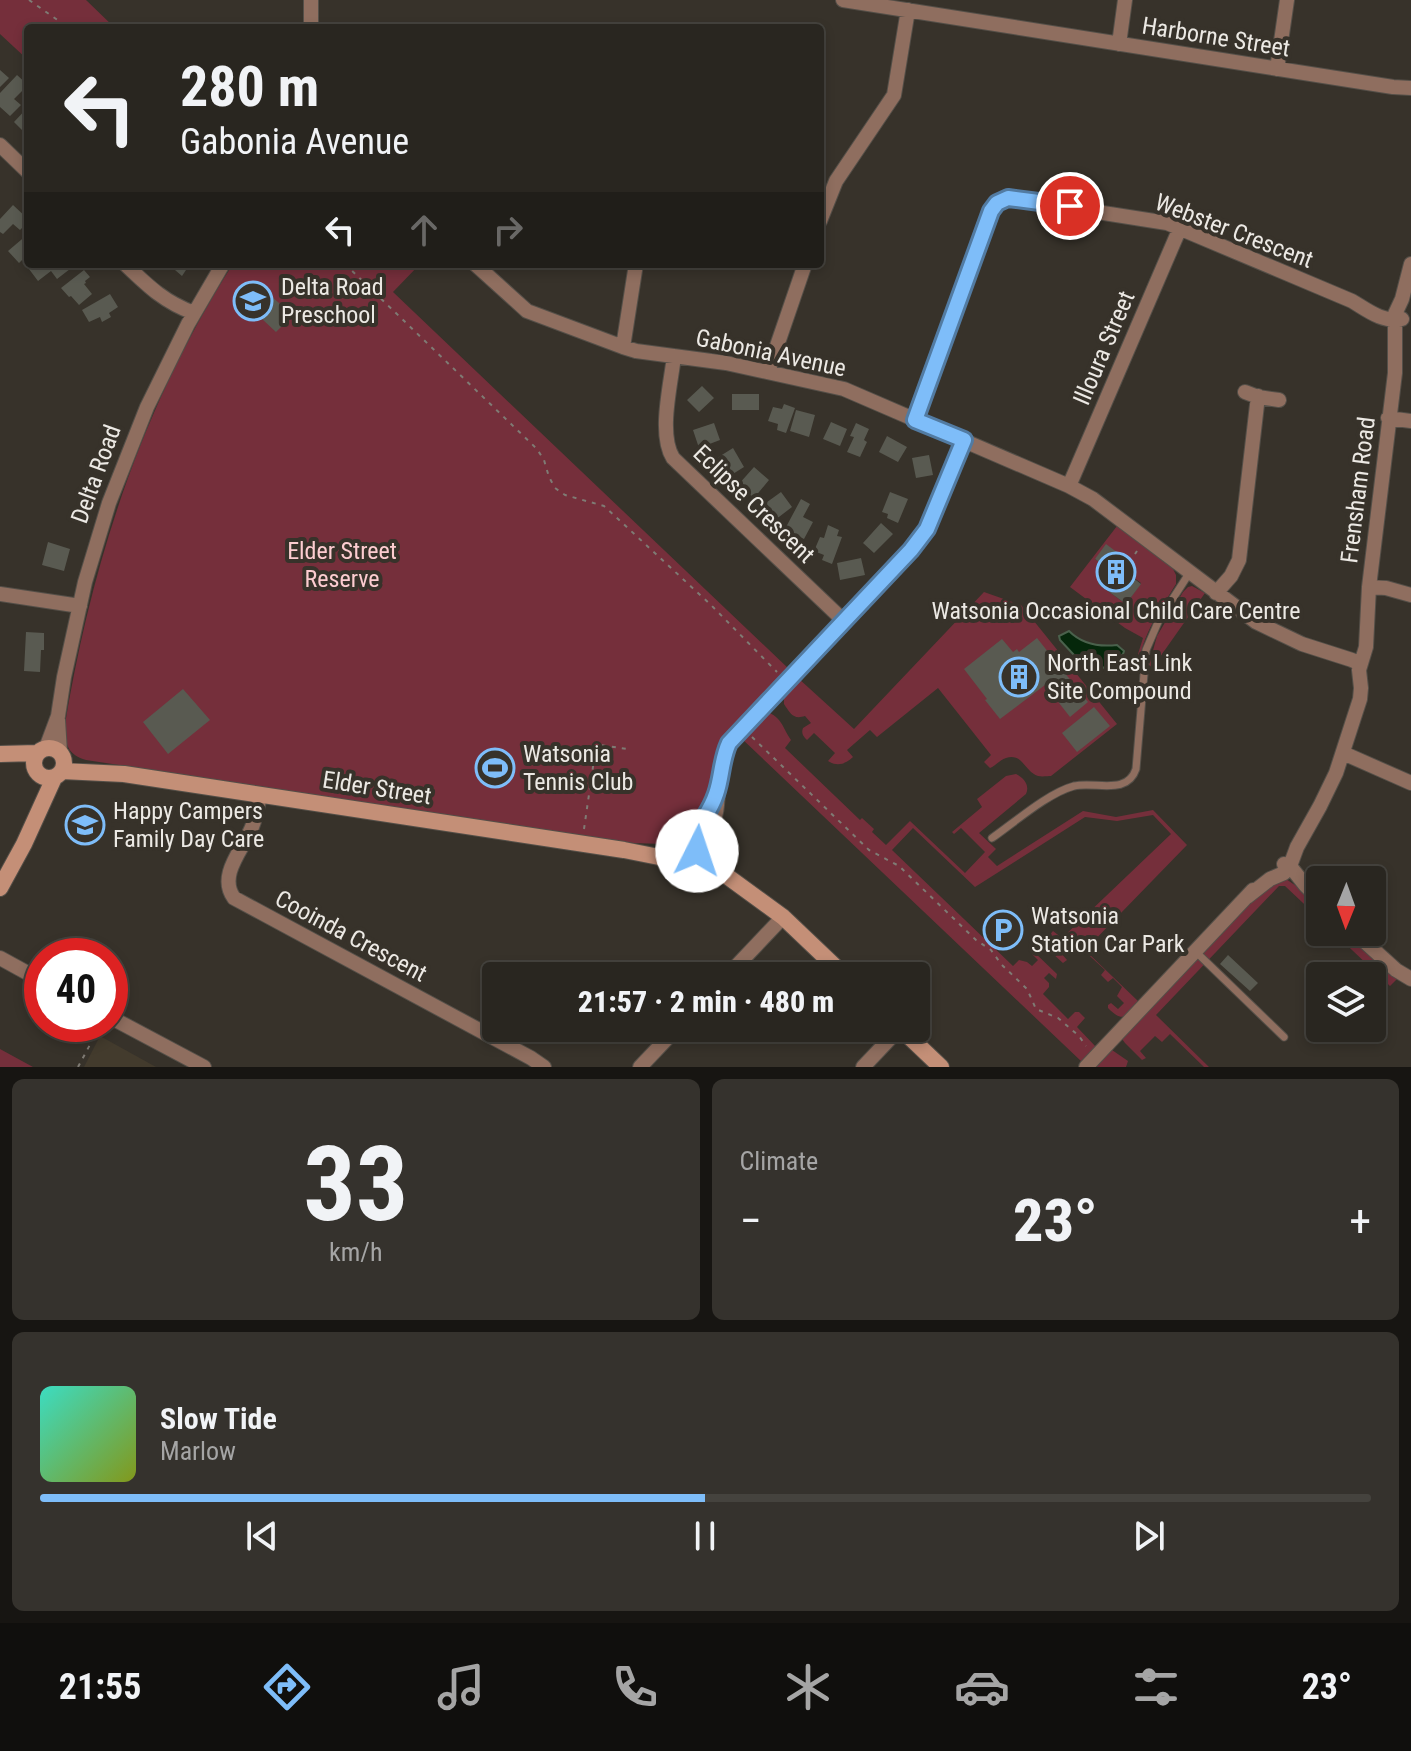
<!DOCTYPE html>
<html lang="en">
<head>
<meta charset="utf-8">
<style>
  body { margin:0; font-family:"Roboto Condensed",sans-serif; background:#35322d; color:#f1f3f6; height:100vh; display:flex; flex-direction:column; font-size:30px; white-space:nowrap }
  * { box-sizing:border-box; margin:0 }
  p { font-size:26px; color:#a5a5a5 }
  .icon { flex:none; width:44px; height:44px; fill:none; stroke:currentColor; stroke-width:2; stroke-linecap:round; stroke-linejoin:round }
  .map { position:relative; height:1067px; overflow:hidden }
  .details { display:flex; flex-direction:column; gap:12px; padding:12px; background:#171512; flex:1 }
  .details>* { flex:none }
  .banner { position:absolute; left:24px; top:24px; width:800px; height:244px; border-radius:8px; box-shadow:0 4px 12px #0003,0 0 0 2px #45433e; background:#292620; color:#f1f3f6; overflow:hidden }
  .needle { width:52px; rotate:181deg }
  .buttons { position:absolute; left:1306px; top:866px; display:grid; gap:16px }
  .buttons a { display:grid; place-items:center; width:80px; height:80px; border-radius:8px; background:#292620; box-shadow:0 4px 12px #0003,0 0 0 2px #45433e; font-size:40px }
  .speed { position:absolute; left:24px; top:938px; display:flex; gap:16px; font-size:40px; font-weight:700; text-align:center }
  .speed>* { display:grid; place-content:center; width:104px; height:104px; border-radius:50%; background:#292620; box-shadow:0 4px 12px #0003,0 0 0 2px #45433e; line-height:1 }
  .speed .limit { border:12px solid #d22; background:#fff; color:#111 }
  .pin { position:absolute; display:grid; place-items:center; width:68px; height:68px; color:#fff; margin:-34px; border:4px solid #fff; border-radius:50%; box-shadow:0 2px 8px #0007 }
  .me { position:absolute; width:88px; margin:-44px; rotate:4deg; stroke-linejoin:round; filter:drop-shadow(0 0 6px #0008) }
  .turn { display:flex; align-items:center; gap:28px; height:168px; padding:0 24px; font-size:36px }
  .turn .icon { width:104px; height:104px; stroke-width:2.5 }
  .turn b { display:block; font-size:56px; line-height:68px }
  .lanes { display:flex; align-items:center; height:76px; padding:0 24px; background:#0003; justify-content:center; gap:40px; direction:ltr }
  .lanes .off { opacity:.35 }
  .big { font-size:60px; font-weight:800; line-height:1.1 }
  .details .widget { flex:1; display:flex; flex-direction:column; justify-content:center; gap:12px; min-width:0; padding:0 28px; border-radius:12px; background:#35322d }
  .details .dial { align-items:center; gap:0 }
  .dial b { font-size:104px; line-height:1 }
  .song { display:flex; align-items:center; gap:24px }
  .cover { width:96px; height:96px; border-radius:12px; background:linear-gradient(135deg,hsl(170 70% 55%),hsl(70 70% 35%)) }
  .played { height:8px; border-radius:4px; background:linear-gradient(90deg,#7ebdf9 50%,#45433e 50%) }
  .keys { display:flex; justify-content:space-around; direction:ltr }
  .heat { display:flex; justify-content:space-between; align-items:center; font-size:44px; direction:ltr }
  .details .tiles { flex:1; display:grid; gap:12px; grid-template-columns:1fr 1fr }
  .widget:last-child { grid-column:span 2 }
  .trip { position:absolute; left:482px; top:962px; width:448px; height:80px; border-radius:8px; background:#292620; box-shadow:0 4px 12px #0003,0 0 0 2px #45433e; font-weight:800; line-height:80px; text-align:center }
  .menu { display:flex; height:128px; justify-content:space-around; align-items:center; background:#100f0d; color:#a5a5a5 }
  .menu .icon { width:56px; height:56px }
  .menu .selected { color:#7ebdf9 }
  .menu b { font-size:36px; color:#f1f3f6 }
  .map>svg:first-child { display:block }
</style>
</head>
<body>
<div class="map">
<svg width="1411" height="1067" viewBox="0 0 1411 1067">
  <rect width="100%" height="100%" fill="#37322a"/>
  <path fill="#433b2d" d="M 100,1036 L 156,1067 L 84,1067 Z"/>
  <path fill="#752f3b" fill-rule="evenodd" d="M 0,0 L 86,0 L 115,28 L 28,28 L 28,60 L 0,34 Z
    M 233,264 L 420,264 L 393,292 L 790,670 L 714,771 L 710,797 L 681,839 L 663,844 L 633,843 L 86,760 C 69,755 66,746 64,730 C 91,564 142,406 233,264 Z
    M 1117,526 L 1172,567 L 1176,575 L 1176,584 C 1160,610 1143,633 1139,664 L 1138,654 L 1143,638 L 1125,628 L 1070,587 ZM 1121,556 L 1115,564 L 1141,583 L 1126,604 L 1098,584 L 1109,569 L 1095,559 Z
    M 1192,586 L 1205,593 L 1160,657 L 1158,668 L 1153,668 L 1149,665 L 1157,636 L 1183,592 L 1188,587 Z
    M 984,592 L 1021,605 L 1117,724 L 1051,776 C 1048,776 1042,777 1038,776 C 1025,772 1022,752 1006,758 C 1000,760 995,766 990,768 L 984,762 L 991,755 L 938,688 L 877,737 L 870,730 L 847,750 L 853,757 C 846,764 837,767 828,761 L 835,753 L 814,733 L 807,740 C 803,736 801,733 803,728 L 811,723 L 805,716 C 793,720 790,713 784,704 L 784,699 L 781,695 L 798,678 L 854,729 Z
    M 766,711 C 783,719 781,725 791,740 L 785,748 L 860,820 L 862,818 L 874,829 L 872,832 L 886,845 L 910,821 L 965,873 L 985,852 L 961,828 L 954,834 L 952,832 L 982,807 L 977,799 L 1006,776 L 1016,774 C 1024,778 1030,785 1026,794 L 979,833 L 996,849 L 988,857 L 997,866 L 1083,811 L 1116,817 L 1153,810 L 1187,845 L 1085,950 L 1139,1002 C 1126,1016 1124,1024 1108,1008 L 1108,1005 L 1111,1003 L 1118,1009 L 1124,1003 L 1117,996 L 1122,987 L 1113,978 L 1108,982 L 1101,975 L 1105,970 L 1080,947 L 1073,953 L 1065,947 L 1060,952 L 1067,960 L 1063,963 L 1042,944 L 1053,931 L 1062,938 L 1171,834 L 1153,815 L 1117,821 L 1085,817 L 975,887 L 913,828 L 892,850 L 1013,966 L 1019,960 L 1027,962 L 1032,966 L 1038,960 L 1032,954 L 1034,952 L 1057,974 L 1056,979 L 1049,973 L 1044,978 L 1049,983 L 1049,987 L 1043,994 L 1068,1019 L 1075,1012 L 1079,1012 L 1085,1018 L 1077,1027 L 1096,1047 L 1082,1062 L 741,738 Z
    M 1286,879 L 1299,888 L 1320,908 L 1320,919 L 1285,886 L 1279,886 L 1156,1015 L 1209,1067 L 1204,1067 L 1170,1034 L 1162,1042 L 1155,1036 L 1140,1051 L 1146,1058 L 1142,1060 L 1125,1043 L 1122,1039 L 1267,886 Z
    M 1333,932 L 1345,932 L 1397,979 L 1390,986 Z
    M 0,1049 L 33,1067 L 0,1067 Z
    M 1112,1050 L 1128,1061 L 1126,1067 L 1096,1067 Z"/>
  <path fill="#05270b" stroke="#4a614c" stroke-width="2" d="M 1069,631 C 1082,644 1100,647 1117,645 L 1124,651 L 1123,654 C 1114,662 1100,673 1088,670 L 1060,640 L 1059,636 Z"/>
  <path fill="#595a51" d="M 0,70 L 9,78 L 0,87 Z
    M 17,75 L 28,85 L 14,99 L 21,105 L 10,116 L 0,107 L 0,93 Z
    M 28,107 L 28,132 L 26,134 L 14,122 Z
    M 13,205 L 28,219 L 28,222 L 20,230 L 13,224 L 3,234 L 0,232 L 0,219 Z
    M 28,234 L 28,254 L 19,263 L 8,251 Z
    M 36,264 L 66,264 L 70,269 L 57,279 L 51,271 L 38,281 L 29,269 Z
    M 168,264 L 190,264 L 182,276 Z
    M 84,270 L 90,277 L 85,281 L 86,283 L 84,284 L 92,294 L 79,305 L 71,296 L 69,297 L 61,288 Z
    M 257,284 L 293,315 L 276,332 L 247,305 L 257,295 L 251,290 Z
    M 110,294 L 118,307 L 109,313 L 111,317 L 102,322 L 100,317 L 89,322 L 82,310 Z
    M 702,386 L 714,398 L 699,412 L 687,400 Z
    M 732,394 L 759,394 L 759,410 L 732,410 Z
    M 784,404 L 795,408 L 786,433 L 777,430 L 778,424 L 768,421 L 773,407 L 782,409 Z
    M 796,410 L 815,415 L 809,437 L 790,431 Z
    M 831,422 L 847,429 L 840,446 L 823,439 Z
    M 714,423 L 720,440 L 699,448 L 693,430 Z
    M 856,423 L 869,429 L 864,440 L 867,442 L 860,457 L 847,452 L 854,437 L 850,436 Z
    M 887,436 L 907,447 L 898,462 L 879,452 Z
    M 733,448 L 744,467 L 728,477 L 717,458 Z
    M 929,455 L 933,475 L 916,478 L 912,458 Z
    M 754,467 L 769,480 L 754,498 L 738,485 Z
    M 781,492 L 792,507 L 775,520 L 763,505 Z
    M 890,492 L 908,499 L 898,523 L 887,518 L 888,514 L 882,512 Z
    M 801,499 L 810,504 L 803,517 L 813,522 L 804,539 L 785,529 Z
    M 881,523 L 893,534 L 874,553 L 863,543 Z
    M 828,525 L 839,530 L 837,536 L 842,537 L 832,564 L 822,560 L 824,555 L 814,551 L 820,537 L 824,538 Z
    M 48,542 L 70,549 L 64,571 L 42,565 Z
    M 1106,544 L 1122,556 L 1115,564 L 1141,584 L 1126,604 L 1098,584 L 1109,569 L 1095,559 Z
    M 861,558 L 865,575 L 840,580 L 837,563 Z
    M 26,632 L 44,633 L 44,650 L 41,650 L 40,672 L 24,671 Z
    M 1037,638 L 1088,702 L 1070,717 L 1045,685 L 1000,719 L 985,700 L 987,699 L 964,669 L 1002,639 L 1013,652 L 1017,649 L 1019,652 Z
    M 183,689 L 210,720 L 168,754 L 143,722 Z
    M 1094,707 L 1110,726 L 1077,752 L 1062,733 Z
    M 1228,955 L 1258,983 L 1250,991 L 1220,964 Z"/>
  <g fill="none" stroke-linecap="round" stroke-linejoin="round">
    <defs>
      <path id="lane" d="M 992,838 C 1015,822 1048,793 1074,786 C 1095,781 1127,796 1136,769 L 1146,650 L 1159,620 L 1190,572
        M 1196,952 L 1284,1037"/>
      <path id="street" d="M 843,0 L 1393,87 L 1411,88
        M 311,28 L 311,0
        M 1119,44 L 1125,0
        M 1277,69 L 1287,0
        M 0,145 L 28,172
        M 820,221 L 836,181 L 894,95 L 908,10
        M 125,264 C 148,286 164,302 194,313
        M 475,264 L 527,311 L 623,347 L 636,351 L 726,363 L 844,389 L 1069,486 L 1093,499 L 1256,622 L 1302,644 L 1352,660 L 1360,664
        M 623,347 L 636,264
        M 674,356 C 671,384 658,434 673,458 L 844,621
        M 768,372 L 805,264
        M 1245,392 L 1258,397 L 1279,400
        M 1388,418 L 1411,421
        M 915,420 L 987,218 L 997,203 L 1008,198 L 1167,223 L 1352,301 C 1367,310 1383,323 1402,319
        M 1069,486 L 1180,228
        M 1369,587 L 1386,588 L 1411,595
        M 1216,593 L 1231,576 L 1239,560 L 1258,396
        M 0,594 L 80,606
        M 58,720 L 60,752
        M 46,748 L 58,716 L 64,677 L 85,582 L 109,503 L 147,407 L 188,324 L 223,264
        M 1343,753 L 1411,783
        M 260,795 C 258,806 256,817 252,827 C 244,848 217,875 234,898 L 531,1058 L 544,1067
        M 684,844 L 698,827 L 711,804
        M 697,851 C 706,837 716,822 717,805 C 719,783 719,763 729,743 L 919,542 L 927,529 L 964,440
        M 1284,864 L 1290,866 L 1305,885 L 1320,900
        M 1247,897 L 1270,879 L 1284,873 L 1290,866 L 1297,847 L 1320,806 L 1336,773 L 1360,699 L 1361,688 L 1359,670 L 1366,647 L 1369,587 L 1395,373 L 1395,314 L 1402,299 L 1411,264
        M 1354,932 L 1396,970 L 1411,979
        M 0,958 L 42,981
        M 727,976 L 783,917
        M 110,1017 L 204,1067
        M 640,1067 L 677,1028
        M 863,1067 L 900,1028
        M 1086,1067 L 1253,890"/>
      <path id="secondary" d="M34 763a15 15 0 1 1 30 0a15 15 0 1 1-30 0Z
        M 0,754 L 37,753
        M 62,771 L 124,774 L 624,850 L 659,857 L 675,863
        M674 856a12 12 0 1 1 24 0a12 12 0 1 1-24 0Z
        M 698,855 L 783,917 L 845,976
        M 0,888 L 24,844 L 54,778
        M 900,1028 L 941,1067"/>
    </defs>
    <use href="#lane" stroke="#544f48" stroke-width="9"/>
    <use href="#street" stroke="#544f48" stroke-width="16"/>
    <use href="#secondary" stroke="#544f48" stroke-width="18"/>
    <path stroke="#7f7b74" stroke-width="2" stroke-dasharray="4 6" stroke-linecap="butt" d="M 29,0 L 69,28
      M 345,264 L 537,449 L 544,460 L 549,477 L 555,488 L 565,495 L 604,506 L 711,605 L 777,672
      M 1135,554 L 1137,551
      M 1132,570 L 1134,567
      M 752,737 L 869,850 L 899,866 L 976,940 L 991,950 L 1001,964 L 1027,989 L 1036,1009 L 1058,1018 L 1079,1036 L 1086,1046
      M 584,829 L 596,746 L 600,745 L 627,749
      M 78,1067 L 100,1026"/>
    <use href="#lane" stroke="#8f6e5f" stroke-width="7"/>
    <use href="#street" stroke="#8f6e5f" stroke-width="14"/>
    <use href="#secondary" stroke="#c48f77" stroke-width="16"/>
  </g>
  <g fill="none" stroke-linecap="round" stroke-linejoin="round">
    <defs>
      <path id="route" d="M 697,851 L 692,845 L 684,844 C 697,829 710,812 716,794 C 722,777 721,760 729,743 L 911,550 L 927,529 L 964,440 L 915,420 L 991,211 L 997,203 L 1008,198 L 1070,206"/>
    </defs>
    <use href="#route" stroke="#527ba2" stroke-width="20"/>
    <use href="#route" stroke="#7ebdf9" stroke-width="14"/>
  </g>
  <defs>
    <symbol id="school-ring" viewBox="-11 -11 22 22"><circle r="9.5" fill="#37322a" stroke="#7ebdf9" stroke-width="1.5"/><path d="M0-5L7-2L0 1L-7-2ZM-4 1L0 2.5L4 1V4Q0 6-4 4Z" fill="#7ebdf9"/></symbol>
    <symbol id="building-ring" viewBox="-11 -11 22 22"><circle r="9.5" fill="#37322a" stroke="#7ebdf9" stroke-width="1.5"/><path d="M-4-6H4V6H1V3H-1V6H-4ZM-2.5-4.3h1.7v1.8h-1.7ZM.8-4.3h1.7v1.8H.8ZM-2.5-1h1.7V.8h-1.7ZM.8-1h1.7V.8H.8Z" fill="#7ebdf9"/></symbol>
    <symbol id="stadium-ring" viewBox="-11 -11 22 22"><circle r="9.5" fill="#37322a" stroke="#7ebdf9" stroke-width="1.5"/><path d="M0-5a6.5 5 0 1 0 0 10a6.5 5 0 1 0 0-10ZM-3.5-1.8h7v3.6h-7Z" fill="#7ebdf9"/></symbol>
    <symbol id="parking-ring" viewBox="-11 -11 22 22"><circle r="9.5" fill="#37322a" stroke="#7ebdf9" stroke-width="1.5"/><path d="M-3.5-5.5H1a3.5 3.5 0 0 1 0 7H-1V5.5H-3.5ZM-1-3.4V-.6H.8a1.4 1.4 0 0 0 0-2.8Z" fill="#7ebdf9"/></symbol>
  </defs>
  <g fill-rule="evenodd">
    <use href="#school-ring" x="231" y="279" width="44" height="44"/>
    <use href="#building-ring" x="1094" y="550" width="44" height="44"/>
    <use href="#building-ring" x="997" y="655" width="44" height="44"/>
    <use href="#stadium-ring" x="473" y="746" width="44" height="44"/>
    <use href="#school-ring" x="63" y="803" width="44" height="44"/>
    <use href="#parking-ring" x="981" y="908" width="44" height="44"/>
  </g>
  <g text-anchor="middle" stroke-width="8" stroke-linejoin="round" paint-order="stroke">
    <g font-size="24" fill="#ece9e4" stroke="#37322a">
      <text transform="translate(1216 37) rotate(9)" y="8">Harborne Street</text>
      <text transform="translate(1234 231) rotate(21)" y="8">Webster Crescent</text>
      <text transform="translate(1104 348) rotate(-67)" y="8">Illoura Street</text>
      <text transform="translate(771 353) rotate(12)" y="8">Gabonia Avenue</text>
      <text transform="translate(96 474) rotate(-70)" y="8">Delta Road</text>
      <text transform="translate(1358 490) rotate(-83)" y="8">Frensham Road</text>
      <text transform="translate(754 504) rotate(44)" y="8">Eclipse Crescent</text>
      <text transform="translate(377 788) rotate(9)" y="8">Elder Street</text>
      <text transform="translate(351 936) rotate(28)" y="8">Cooinda Crescent</text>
    </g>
    <g font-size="24" fill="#ece9e4" stroke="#37322a" text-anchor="start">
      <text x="281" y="295">Delta Road<tspan x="281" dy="28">Preschool</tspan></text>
      <text x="1116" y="619" text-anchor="middle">Watsonia Occasional Child Care Centre</text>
      <text x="1047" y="671">North East Link<tspan x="1047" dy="28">Site Compound</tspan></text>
      <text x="523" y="762">Watsonia<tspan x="523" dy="28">Tennis Club</tspan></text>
      <text x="113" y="819">Happy Campers<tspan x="113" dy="28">Family Day Care</tspan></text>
      <text x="1031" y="924">Watsonia<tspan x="1031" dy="28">Station Car Park</tspan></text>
    </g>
    <g font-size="24" fill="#fcccd0" stroke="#37322a">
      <text x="342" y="559">Elder Street<tspan x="342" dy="28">Reserve</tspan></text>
    </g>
  </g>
</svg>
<div class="buttons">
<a><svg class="needle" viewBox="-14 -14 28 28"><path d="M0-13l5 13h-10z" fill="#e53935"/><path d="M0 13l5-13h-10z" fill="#a5a5a5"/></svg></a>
<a><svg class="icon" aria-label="layers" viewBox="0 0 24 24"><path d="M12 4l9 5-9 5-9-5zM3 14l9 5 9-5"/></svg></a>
</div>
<div class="speed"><div class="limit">40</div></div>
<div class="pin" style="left:1070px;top:206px;background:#d93025"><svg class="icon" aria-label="arrive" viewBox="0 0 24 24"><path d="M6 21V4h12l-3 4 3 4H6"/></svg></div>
<svg class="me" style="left:697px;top:851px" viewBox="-20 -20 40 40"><circle r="19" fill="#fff"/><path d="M0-13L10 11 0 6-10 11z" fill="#7ebdf9"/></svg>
<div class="trip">21:57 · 2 min · 480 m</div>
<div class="banner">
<div class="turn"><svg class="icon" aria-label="left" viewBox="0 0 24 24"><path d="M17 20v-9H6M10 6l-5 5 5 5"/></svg><div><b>280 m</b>Gabonia Avenue</div></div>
<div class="lanes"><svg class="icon" aria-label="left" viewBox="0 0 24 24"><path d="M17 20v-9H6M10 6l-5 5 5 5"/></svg><svg class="icon off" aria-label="ahead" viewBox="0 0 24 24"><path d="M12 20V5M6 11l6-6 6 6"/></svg><svg class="icon off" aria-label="right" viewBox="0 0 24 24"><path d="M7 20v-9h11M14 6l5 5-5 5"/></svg></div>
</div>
</div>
<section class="details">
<div class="tiles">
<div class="widget dial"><b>33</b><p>km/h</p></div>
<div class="widget"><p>Climate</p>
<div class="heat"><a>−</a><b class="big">23°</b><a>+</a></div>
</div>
<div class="widget">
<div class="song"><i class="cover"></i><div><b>Slow Tide</b><p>Marlow</p></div></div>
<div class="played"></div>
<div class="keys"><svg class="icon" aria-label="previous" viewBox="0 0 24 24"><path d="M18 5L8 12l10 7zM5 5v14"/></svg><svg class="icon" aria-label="pause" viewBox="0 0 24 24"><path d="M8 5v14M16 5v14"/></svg><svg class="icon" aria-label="next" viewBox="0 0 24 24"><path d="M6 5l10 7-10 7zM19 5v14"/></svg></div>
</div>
</div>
</section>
<nav class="menu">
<b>21:55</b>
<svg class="icon selected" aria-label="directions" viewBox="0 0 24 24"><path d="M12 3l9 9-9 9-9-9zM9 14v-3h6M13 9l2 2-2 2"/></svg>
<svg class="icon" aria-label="music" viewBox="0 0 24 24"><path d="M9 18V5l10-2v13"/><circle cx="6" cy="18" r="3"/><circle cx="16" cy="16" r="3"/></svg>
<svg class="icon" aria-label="phone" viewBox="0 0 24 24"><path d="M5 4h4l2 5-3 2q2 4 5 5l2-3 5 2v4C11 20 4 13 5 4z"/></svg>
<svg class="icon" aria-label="climate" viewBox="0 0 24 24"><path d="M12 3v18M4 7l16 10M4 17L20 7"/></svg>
<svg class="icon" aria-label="car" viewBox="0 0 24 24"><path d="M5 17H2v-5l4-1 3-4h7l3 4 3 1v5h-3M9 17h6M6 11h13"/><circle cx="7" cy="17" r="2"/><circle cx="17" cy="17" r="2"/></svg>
<svg class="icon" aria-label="filters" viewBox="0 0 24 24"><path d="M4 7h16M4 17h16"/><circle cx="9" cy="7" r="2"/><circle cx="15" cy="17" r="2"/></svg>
<b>23°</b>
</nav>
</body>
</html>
